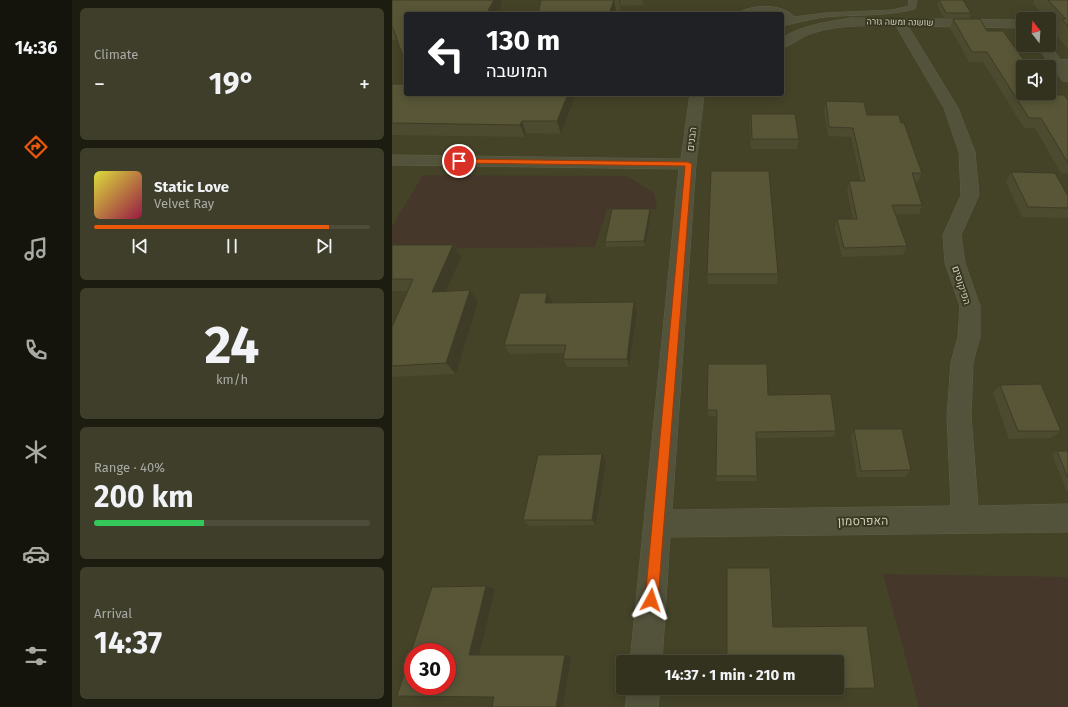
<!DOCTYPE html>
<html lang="en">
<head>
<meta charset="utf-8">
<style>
  body { margin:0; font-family:"Fira Sans",Heebo,sans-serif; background:#3e3e2b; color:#f1f3f6; height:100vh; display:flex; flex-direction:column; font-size:15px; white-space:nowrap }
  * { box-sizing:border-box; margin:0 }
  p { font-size:13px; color:#a9aaa4 }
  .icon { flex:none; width:22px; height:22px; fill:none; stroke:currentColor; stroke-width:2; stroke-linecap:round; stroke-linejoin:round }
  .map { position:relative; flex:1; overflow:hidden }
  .panel { display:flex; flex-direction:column; gap:8px; padding:8px; background:#1c1c10; width:320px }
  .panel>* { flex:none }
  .top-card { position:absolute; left:12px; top:12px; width:380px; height:84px; border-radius:4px; box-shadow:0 2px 10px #0003,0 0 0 1px #4e4d3c; background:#202124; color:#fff; overflow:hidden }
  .needle { width:26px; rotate:343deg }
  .fabs { position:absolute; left:624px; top:12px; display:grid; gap:8px }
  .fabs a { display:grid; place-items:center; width:40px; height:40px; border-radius:4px; background:#33321e; box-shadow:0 2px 10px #0003,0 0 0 1px #4e4d3c; font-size:20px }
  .speed { position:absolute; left:12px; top:643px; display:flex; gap:8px; font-size:20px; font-weight:700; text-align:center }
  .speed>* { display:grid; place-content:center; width:52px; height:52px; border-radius:50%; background:#33321e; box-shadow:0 2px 10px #0003,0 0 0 1px #4e4d3c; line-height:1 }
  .speed .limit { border:6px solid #d22; background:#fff; color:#111 }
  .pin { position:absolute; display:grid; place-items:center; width:34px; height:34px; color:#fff; margin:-17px; border:2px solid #fff; border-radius:50%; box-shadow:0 1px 4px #0007 }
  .me { position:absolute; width:44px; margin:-22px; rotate:5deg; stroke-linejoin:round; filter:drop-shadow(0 0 3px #0008) }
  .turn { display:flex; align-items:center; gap:14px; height:84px; padding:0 16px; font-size:18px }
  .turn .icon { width:52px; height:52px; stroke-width:2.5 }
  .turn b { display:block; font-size:28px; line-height:34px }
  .big { font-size:30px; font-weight:700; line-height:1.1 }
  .panel .card { flex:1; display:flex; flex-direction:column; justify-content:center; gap:6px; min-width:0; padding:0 14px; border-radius:6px; background:#3e3e2b }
  .panel .dial { align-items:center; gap:0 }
  .dial b { font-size:52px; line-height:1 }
  .song { display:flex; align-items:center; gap:12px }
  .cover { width:48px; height:48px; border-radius:6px; background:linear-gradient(135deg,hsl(60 70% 55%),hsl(340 70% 35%)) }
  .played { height:4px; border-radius:2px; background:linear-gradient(90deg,#ea580c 85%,#4e4d3c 85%) }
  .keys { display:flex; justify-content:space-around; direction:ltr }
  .heat { display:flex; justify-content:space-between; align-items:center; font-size:22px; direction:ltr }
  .charge { height:6px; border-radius:3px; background:linear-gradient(90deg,#34c759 40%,#4e4d3c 0) }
  .trip { position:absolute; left:224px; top:655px; width:228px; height:40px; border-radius:4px; background:#33321e; box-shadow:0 2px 10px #0003,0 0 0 1px #4e4d3c; font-weight:700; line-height:40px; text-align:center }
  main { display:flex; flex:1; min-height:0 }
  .dock { display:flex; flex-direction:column; width:72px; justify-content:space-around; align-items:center; background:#14140c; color:#a9aaa4 }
  .dock .icon { width:28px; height:28px }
  .dock .active { color:#ea580c }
  .dock b { font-size:18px; color:#f1f3f6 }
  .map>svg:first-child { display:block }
</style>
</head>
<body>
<main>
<nav class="dock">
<b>14:36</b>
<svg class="icon active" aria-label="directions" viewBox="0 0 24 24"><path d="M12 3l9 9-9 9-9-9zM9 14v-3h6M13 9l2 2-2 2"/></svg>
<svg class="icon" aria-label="music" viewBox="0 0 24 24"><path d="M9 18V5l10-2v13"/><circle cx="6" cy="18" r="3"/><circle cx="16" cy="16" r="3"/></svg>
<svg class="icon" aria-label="phone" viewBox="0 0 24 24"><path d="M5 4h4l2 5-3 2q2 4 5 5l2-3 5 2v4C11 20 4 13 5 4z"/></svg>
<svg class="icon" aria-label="climate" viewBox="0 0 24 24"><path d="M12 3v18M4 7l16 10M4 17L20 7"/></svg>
<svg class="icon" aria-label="car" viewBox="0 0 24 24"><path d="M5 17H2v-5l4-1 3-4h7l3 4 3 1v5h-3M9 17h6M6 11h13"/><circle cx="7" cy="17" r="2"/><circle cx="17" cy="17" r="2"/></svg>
<svg class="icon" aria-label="filters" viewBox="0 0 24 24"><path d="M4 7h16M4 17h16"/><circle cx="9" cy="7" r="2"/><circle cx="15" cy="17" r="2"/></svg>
</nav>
<section class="panel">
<div class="card"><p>Climate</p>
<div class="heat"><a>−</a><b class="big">19°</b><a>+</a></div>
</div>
<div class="card">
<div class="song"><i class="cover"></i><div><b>Static Love</b><p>Velvet Ray</p></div></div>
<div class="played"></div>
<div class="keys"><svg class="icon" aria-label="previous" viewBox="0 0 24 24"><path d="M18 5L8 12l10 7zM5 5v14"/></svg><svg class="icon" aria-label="pause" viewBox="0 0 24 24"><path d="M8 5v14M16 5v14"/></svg><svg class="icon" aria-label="next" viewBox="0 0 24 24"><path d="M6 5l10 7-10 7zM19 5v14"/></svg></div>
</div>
<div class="card dial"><b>24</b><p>km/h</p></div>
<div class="card"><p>Range · 40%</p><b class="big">200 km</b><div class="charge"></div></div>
<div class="card"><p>Arrival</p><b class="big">14:37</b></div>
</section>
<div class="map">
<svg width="676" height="707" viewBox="0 0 676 707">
  <rect width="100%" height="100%" fill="#444328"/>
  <path fill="#45372a" d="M 31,175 L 235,176 L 262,193 L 265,209 L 215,209 L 203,247 L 0,249 L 0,226 Z
    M 491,574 L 676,577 L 676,707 L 527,707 Z"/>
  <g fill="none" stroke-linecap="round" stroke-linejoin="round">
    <defs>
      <path id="service" d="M 517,0 L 525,0 L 523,9 C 492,17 464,14 433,17 C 418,19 404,23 390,26 L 390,21 L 395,19 L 384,12 L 345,14 C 357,4 392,3 402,17 L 433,13 L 501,10 L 516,6 Z
        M 676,60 L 676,66 L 664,66 L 660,63 L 664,60 Z"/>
      <path id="minor" d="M 459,18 L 631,20 L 631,28 L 516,26 L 566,108 L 583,152 L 587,195 L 569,235 L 573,263 L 588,306 L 588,337 L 581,362 L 579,416 L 586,506 L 676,504 L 676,532 L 278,537 L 270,662 L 238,662 L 287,169 L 0,165 L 0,155 L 289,159 L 298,94 L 312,94 L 304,164 L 280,510 L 559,506 L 555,416 L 559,362 L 566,337 L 568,306 L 553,263 L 551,235 L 569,195 L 567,152 L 552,108 L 504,26 C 476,26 448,24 421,33 C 410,36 401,45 390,48 L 390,38 C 410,25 436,22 459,18 Z
        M 644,45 L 657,45 L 676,69 L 676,82 L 671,81 Z
        M 236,688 L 268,688 L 266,707 L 234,707 Z"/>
    </defs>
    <use href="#service" stroke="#605f49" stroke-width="1"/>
    <use href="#minor" stroke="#605f49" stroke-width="1"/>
    <use href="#service" fill="#53533c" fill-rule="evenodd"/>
    <use href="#minor" fill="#53533c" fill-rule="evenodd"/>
  </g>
  <path fill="#4c4a2f" d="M 0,0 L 110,4 L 5,40 L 0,40 Z
    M 149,0 L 251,0 L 251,5 L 229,6 L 229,11 L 224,11 L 223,14 L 146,14 Z
    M 547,0 L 579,13 L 577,18 L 552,18 L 545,5 Z
    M 642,0 L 676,0 L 676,49 L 663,34 L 664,31 L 657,23 L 657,19 L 654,19 L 641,4 L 642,1 Z
    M 561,19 L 595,31 L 657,95 L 676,100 L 676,173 L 669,173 L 643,128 L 632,128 L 591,62 L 577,62 L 558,28 Z
    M 0,84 L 184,94 L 169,134 L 134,133 L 133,137 L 0,135 Z
    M 434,101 L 475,115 L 509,123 L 530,173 L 526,182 L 523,182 L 530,205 L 527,214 L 504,214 L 515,246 L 511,255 L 450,257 L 443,228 L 445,219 L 461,219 L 455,190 L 457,181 L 469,181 L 459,137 L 436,136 L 432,110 Z
    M 359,114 L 407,139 L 405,149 L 359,149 L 358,124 Z
    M 619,172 L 676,196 L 676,218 L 630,217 L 614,182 Z
    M 259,214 L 253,246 L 214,247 L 213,242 Z
    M 0,245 L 61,245 L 69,257 L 55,291 L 86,302 L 64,374 L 0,377 L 0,327 L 15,291 L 0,291 Z
    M 315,274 L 386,274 L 385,284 L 316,284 Z
    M 160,302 L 242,302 L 245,312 L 237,367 L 175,367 L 171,359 L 172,353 L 118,354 L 112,345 Z
    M 608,385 L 669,431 L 659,438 L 617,439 L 601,393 Z
    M 376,395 L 444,431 L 441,437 L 364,438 L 365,476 L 365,481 L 324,481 L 324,416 L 316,416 L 315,410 Z
    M 462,429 L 519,470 L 513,477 L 465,477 L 459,437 Z
    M 665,451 L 676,451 L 676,490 L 674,490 L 660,454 Z
    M 210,454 L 214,461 L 204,525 L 137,526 L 131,520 Z"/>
  <path fill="#3e3c26" d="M 102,0 L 109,0 L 110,4 L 105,14 L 94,14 Z
    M 222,0 L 224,11 L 223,14 L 217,14 Z
    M 227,0 L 228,0 L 229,11 Z
    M 176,94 L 184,94 L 169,134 L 165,121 Z
    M 130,121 L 134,133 L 133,137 L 128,125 Z
    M 258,209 L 259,214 L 253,246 L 252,241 Z
    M 61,245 L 69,257 L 49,304 L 40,292 Z
    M 78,290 L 86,302 L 64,374 L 54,363 Z
    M 155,293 L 160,302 L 157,312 L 153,303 Z
    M 242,302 L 245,312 L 237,367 L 235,359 Z
    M 210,454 L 214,461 L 204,525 L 200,520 Z
    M 94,586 L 103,589 L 87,655 L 77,655 Z
    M 173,655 L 179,656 L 171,707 L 164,707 Z"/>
  <path fill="#585637" stroke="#3e3c26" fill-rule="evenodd" d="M 0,0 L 102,0 L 94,14 L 14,14 L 14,65 L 1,28 L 0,28 Z
    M 149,0 L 222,0 L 217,14 L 146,14 Z
    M 547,0 L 571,0 L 579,13 L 554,13 Z
    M 656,0 L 676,0 L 676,26 L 670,19 L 674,19 Z
    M 561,19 L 588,19 L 595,31 L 611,31 L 637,67 L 631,67 L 631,93 L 656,93 L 657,95 L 672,95 L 676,100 L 676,163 L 649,118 L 637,118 L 595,52 L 580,52 Z
    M 0,84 L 14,84 L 14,94 L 176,94 L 165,121 L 130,121 L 128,125 L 0,123 Z
    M 434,101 L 472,102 L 475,115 L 507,115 L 509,123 L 512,123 L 530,173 L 520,173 L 530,205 L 500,205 L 515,246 L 452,248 L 445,219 L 465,219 L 457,181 L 473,181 L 461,128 L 437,127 Z
    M 359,114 L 403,114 L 407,139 L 360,139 Z
    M 319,171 L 377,171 L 386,274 L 315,274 Z
    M 619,172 L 663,173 L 676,196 L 676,208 L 636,207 Z
    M 220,209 L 258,209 L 252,241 L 213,242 Z
    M 0,245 L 61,245 L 40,292 L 78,290 L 54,363 L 0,366 L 0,327 L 21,279 L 0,279 Z
    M 128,293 L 155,293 L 153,303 L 242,302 L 235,359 L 171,359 L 174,345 L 112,345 Z
    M 316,364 L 375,364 L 376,395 L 439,394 L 444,431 L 364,432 L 365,476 L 324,476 L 325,410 L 315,410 Z
    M 649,384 L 669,431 L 626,431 L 608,385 Z
    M 462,429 L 510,429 L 519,470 L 469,471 Z
    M 665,451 L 676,451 L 676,478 Z
    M 210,454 L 200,520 L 131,520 L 146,455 Z
    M 335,568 L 378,568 L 381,627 L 475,626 L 483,688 L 414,689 L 414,688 L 445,688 L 445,662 L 335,662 Z
    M 94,586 L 77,655 L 173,655 L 164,707 L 100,707 L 102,697 L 5,696 L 40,587 ZM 21,652 L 55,652 L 55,686 L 21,686 Z"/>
  <path fill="#ea580c" stroke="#983908" d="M 65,159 L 296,162 L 300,164 L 266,600 L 264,605 L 259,607 L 255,605 L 253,600 L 293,166 L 67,163 L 65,162 Z"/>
  <g text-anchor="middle" stroke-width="4" stroke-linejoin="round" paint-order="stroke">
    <g font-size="9" fill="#cdcdba" stroke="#393821">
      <text transform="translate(508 22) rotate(1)" y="3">שושנה ומשה גורה</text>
    </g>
    <g font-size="10" fill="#cdcdba" stroke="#393821">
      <text transform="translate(299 139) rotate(-83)" y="4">הבנים</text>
      <text transform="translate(570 285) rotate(72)" y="4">הפיקוסים</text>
    </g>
    <g font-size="12" fill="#cdcdba" stroke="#393821">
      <text transform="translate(471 521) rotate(-1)" y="4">האפרסמון</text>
    </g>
  </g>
</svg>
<div class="fabs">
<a><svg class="needle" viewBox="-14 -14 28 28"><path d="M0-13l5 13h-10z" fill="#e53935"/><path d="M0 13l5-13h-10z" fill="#a9aaa4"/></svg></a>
<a><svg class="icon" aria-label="sound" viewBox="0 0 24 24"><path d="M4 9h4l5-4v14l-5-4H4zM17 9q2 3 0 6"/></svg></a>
</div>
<div class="speed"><div class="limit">30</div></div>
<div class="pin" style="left:67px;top:161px;background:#d93025"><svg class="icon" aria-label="arrive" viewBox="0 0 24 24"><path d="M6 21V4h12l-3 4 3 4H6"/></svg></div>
<svg class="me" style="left:259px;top:600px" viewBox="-20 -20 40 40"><path d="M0-17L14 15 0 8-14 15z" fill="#ea580c" stroke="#fff" stroke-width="4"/></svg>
<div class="trip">14:37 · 1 min · 210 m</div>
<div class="top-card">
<div class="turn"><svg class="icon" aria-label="left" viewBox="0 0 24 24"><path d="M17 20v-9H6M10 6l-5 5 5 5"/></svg><div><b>130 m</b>המושבה</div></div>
</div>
</div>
</main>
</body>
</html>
